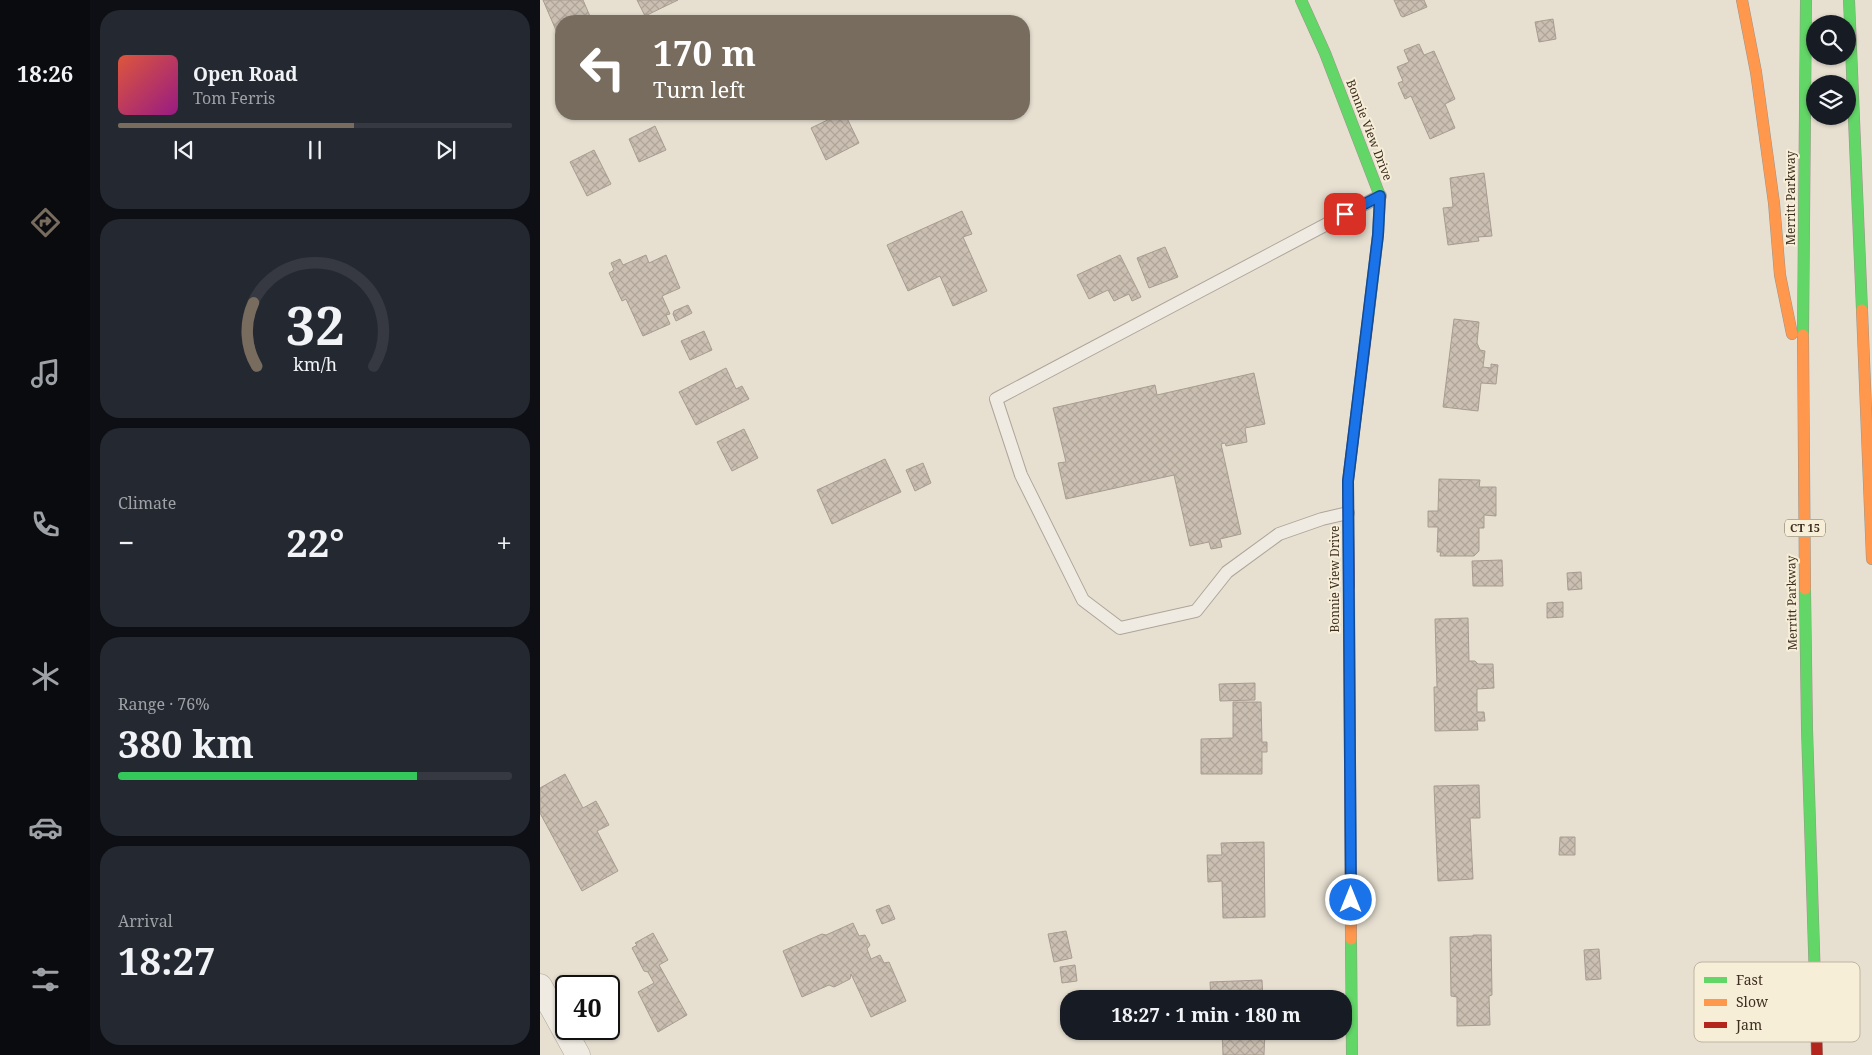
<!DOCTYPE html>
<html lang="en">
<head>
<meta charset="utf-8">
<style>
  body { margin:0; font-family:"Noto Serif",serif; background:#242831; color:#f1f3f6; height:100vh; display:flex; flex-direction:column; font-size:19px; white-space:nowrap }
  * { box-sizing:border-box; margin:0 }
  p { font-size:16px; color:#9ea1a6 }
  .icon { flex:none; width:28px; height:28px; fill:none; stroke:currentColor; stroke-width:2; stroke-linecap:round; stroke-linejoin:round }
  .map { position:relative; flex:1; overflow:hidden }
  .details { display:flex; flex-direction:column; gap:10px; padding:10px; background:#0d0f14; width:450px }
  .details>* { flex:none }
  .banner { position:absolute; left:15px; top:15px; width:475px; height:105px; border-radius:20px; box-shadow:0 1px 4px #0004; background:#786c5e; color:#fff; overflow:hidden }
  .fabs { position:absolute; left:1266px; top:15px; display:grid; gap:10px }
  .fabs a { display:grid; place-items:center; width:50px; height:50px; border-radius:50%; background:#171b24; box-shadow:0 1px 4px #0004; font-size:25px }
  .speed { position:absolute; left:15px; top:975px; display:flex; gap:10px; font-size:25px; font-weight:700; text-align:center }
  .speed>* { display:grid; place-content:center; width:65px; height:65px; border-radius:50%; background:#171b24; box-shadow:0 1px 4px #0004; line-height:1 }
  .speed .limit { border:2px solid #111; border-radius:8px; background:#fff; color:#111 }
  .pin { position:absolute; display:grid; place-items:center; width:42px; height:42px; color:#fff; margin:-21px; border-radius:10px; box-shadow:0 2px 8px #0006 }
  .me { position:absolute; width:55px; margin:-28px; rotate:0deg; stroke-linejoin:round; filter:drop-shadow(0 0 4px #0008) }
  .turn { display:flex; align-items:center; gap:18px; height:105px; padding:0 15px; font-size:22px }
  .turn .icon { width:65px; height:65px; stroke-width:2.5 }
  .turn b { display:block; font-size:35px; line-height:42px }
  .big { font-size:38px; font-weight:700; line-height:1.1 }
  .details .widget { flex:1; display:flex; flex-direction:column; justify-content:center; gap:8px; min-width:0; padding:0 18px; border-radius:20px; background:#242831 }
  .details .dial { align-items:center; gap:0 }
  .dial svg { height:130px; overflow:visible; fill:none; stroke:#363941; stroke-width:7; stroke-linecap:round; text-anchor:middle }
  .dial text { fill:#f1f3f6; stroke:none }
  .song { display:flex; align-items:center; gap:15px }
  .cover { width:60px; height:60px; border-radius:8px; background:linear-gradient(135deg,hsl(10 70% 55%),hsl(310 70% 35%)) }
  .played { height:5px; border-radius:2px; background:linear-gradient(90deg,#786c5e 60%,#363941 60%) }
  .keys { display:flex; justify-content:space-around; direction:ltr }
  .heat { display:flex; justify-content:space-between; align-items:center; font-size:28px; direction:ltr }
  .charge { height:8px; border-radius:4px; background:linear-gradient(90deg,#34c759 76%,#363941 0) }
  .trip { position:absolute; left:520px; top:990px; width:292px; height:50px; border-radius:20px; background:#171b24; box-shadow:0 1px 4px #0004; font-weight:700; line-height:50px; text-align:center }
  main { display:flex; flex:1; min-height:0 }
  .menu { display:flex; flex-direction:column; width:90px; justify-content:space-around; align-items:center; background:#090b0e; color:#9ea1a6 }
  .menu .icon { width:35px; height:35px }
  .menu .current { color:#786c5e }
  .menu b { font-size:22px; color:#f1f3f6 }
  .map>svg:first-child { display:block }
</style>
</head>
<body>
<main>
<nav class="menu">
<b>18:26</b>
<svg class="icon current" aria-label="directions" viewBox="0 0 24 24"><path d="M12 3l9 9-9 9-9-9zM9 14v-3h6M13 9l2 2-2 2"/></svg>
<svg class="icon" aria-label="music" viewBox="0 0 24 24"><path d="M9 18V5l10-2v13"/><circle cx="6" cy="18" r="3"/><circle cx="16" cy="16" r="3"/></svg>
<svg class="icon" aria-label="phone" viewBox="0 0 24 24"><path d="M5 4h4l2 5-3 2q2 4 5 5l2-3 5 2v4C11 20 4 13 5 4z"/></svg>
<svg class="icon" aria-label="climate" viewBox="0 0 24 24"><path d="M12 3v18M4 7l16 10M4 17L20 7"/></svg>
<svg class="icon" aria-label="car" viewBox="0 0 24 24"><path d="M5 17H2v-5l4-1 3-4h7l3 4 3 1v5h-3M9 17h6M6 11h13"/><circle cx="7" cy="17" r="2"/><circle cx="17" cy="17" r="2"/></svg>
<svg class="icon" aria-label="filters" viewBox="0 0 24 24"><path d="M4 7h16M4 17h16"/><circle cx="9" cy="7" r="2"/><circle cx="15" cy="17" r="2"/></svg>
</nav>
<section class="details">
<div class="widget">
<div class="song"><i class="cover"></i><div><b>Open Road</b><p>Tom Ferris</p></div></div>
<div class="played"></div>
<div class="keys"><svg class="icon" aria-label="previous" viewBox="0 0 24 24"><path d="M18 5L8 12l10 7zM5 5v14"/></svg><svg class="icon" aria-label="pause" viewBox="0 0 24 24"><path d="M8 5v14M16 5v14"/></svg><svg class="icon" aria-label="next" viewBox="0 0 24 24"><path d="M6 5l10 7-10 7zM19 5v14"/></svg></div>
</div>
<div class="widget dial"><svg viewBox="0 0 100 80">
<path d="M14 69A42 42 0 1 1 86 69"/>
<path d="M14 69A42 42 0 0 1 12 30" stroke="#786c5e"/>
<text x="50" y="56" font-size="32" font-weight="700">32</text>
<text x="50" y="72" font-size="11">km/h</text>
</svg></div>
<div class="widget"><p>Climate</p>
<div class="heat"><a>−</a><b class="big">22°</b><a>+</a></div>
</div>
<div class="widget"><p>Range · 76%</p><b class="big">380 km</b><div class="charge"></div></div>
<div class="widget"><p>Arrival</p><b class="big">18:27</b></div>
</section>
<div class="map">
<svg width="1332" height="1055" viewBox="0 0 1332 1055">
  <defs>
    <pattern id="building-cross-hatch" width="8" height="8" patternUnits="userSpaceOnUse" patternTransform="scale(1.25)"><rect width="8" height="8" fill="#cbbfb2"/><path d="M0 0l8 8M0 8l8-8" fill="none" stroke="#afa499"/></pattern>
  </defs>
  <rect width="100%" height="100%" fill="#e7e0d1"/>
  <path fill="url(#building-cross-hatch)" stroke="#a89c90" d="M 3,0 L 43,0 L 52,21 L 21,21 L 21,42 Z
    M 97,0 L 138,0 L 105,16 Z
    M 854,0 L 884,0 L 887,7 L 863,17 L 861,16 Z
    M 1013,19 L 1016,39 L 999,42 L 995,22 Z
    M 879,44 L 884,55 L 894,51 L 915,99 L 905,104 L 915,128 L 890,139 L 871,96 L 865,99 L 858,83 L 863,81 L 857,67 L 869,62 L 864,50 Z
    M 300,114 L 305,114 L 319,143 L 286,160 L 271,128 Z
    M 115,126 L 126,150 L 99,162 L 89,139 Z
    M 54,150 L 71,184 L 47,196 L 30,162 Z
    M 944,173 L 952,236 L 938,237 L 939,241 L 908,245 L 903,208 L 913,207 L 910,178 Z
    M 422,211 L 432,234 L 423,237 L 447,291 L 413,306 L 400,276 L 368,291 L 347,245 Z
    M 625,247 L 638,277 L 609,288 L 597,258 Z
    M 106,255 L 109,263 L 126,255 L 140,288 L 122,296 L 130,314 L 126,315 L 130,324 L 103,336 L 86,299 L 82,301 L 69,273 L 74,270 L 71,263 L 80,259 L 83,265 Z
    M 580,255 L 601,297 L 592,301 L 589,294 L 574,301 L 568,290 L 549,299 L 537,275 Z
    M 148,305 L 152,313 L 136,321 L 133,314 L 134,311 Z
    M 914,319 L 939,322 L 937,343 L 940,350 L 945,351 L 943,367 L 951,368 L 951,364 L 958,365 L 956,384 L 941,383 L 938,411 L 903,407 Z
    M 164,331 L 172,350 L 150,360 L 141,341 Z
    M 186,368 L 196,389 L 202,386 L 209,399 L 156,425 L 139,392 Z
    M 714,373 L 725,424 L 705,428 L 707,442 L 686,446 L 685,443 L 681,444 L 701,534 L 680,539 L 682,547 L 671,549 L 669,542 L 650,546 L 634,475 L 526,499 L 518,463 L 526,462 L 513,408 L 615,385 L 617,395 Z
    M 204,429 L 218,458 L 192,471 L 177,442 Z
    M 345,459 L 361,492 L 292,524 L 277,490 Z
    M 383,463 L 391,483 L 375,491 L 366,470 Z
    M 899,479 L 940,480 L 939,487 L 956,487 L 956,516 L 944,515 L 944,528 L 939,528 L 939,551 L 934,556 L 900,556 L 901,552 L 897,552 L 898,527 L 888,527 L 888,511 L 898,511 Z
    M 962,560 L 963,586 L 933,586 L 932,561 Z
    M 1041,572 L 1042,589 L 1028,590 L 1027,573 Z
    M 1023,602 L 1023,617 L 1007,618 L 1007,603 Z
    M 928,618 L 929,661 L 935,661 L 938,664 L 953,664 L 954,688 L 937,689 L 937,712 L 944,712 L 945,721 L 937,721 L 938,730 L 895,731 L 894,687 L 897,687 L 895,619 Z
    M 715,683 L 715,700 L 680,701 L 679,684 Z
    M 693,702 L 721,702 L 722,742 L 727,742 L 727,752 L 722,752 L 722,774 L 661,774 L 661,739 L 693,738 Z
    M 25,774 L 43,808 L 56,801 L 69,825 L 57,831 L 78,871 L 42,891 L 0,813 L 0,788 Z
    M 939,785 L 940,818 L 930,818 L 933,879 L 898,881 L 894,786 Z
    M 1020,837 L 1035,837 L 1035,855 L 1019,855 Z
    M 724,842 L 725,917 L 683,918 L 682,881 L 668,882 L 667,855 L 682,855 L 681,843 Z
    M 349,905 L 355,919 L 342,924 L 336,910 Z
    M 313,923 L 319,936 L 325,935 L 330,945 L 327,949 L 331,959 L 340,955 L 344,963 L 349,962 L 366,1001 L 331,1017 L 311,974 L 310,979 L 294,987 L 289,985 L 262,997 L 243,951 L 282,934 L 286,935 Z
    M 526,931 L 532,958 L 514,962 L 508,934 Z
    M 113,933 L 128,960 L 119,965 L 147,1015 L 118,1032 L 98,992 L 114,983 L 108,972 L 104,971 L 92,948 L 97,945 L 95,943 Z
    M 933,935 L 951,935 L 952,995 L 949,996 L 950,1025 L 917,1026 L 917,997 L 911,996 L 910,937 L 933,936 Z
    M 1059,949 L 1061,979 L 1046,980 L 1044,950 Z
    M 535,965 L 537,981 L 522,983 L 520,967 Z
    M 722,980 L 723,999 L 671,999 L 670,982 Z
    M 682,1031 L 725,1031 L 724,1055 L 683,1055 Z"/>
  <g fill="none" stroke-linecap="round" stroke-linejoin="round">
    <defs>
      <path id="lane" d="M 808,513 L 782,519 L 739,534 L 687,572 L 656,611 L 580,628 L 543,600 L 481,475 L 456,399 L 840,196"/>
      <path id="street" d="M 0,986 L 38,1055"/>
      <path id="fast" d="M 761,0 L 785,53 L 840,196 L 838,235 L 828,319
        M 1309,0 L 1322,310
        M 1263,335 L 1266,0
        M 1265,589 L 1267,729 L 1275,981
        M 811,939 L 812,1055"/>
      <path id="slow" d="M 1202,0 L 1216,72 L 1234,203 L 1240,275 L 1252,334
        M 1322,310 L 1332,559
        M 1263,335 L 1265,589
        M 809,587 L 811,939"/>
      <path id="jam" d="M 809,587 L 808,481 L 828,319
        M 1275,981 L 1277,1055"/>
    </defs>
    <use href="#lane" stroke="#ada599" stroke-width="14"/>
    <use href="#street" stroke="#ada599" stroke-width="25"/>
    <use href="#fast" stroke="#9c958a" stroke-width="12"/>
    <use href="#slow" stroke="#9c958a" stroke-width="12"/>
    <use href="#jam" stroke="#9c958a" stroke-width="12"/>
    <use href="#lane" stroke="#efebe3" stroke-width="12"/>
    <use href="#street" stroke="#efebe3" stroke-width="24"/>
    <use href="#fast" stroke="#63d668" stroke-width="11"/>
    <use href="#slow" stroke="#ff974d" stroke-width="11"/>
    <use href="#jam" stroke="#b3261e" stroke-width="11"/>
  </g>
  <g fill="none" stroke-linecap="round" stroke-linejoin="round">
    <defs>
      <path id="route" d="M 805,214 L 840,196 L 838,235 L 808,481 L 811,900"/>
    </defs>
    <use href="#route" stroke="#114b97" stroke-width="12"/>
    <use href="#route" stroke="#1a73e8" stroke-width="9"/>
  </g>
  <g text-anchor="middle" stroke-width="4" stroke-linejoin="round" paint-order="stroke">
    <rect fill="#f7eed8" stroke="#756857" stroke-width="1" x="1245" y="519.5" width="40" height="17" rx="4"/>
    <g font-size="11" font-weight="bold" fill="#3d2e20">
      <text x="1265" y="532">CT 15</text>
    </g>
    <g font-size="12" fill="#3d2e20" stroke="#f7eed8">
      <text transform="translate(829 130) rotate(69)" y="4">Bonnie View Drive</text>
      <text transform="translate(1251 198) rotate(-90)" y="4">Merritt Parkway</text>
      <text transform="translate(795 579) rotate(-90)" y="4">Bonnie View Drive</text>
      <text transform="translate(1252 603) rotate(-91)" y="4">Merritt Parkway</text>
    </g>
  </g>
  <rect x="1154" y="962" width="166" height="80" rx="8" fill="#f7eed8" stroke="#bfb4a1" stroke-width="1"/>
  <rect x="1164" y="977" width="23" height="6" fill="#63d668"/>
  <rect x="1164" y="999" width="23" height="7" fill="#ff974d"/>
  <rect x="1164" y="1022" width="23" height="6" fill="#b3261e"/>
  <g font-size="14" fill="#3d2e20">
    <text x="1196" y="985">Fast</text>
    <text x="1196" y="1007">Slow</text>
    <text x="1196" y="1030">Jam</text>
  </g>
</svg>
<div class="fabs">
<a><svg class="icon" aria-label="search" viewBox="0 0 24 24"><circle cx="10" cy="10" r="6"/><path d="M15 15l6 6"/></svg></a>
<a><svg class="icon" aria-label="layers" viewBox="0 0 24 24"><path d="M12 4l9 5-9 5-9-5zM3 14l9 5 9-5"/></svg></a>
</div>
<div class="speed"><div class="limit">40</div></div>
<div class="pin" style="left:805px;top:214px;background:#d93025"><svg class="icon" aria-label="arrive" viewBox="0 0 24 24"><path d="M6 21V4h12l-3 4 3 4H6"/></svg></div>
<svg class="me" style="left:811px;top:900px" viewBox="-20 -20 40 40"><circle r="17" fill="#1a73e8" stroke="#fff" stroke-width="3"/><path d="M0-11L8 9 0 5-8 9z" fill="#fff"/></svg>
<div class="trip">18:27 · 1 min · 180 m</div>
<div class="banner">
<div class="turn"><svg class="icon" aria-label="left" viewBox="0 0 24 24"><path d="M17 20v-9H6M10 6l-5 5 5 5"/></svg><div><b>170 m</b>Turn left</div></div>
</div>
</div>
</main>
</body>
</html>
